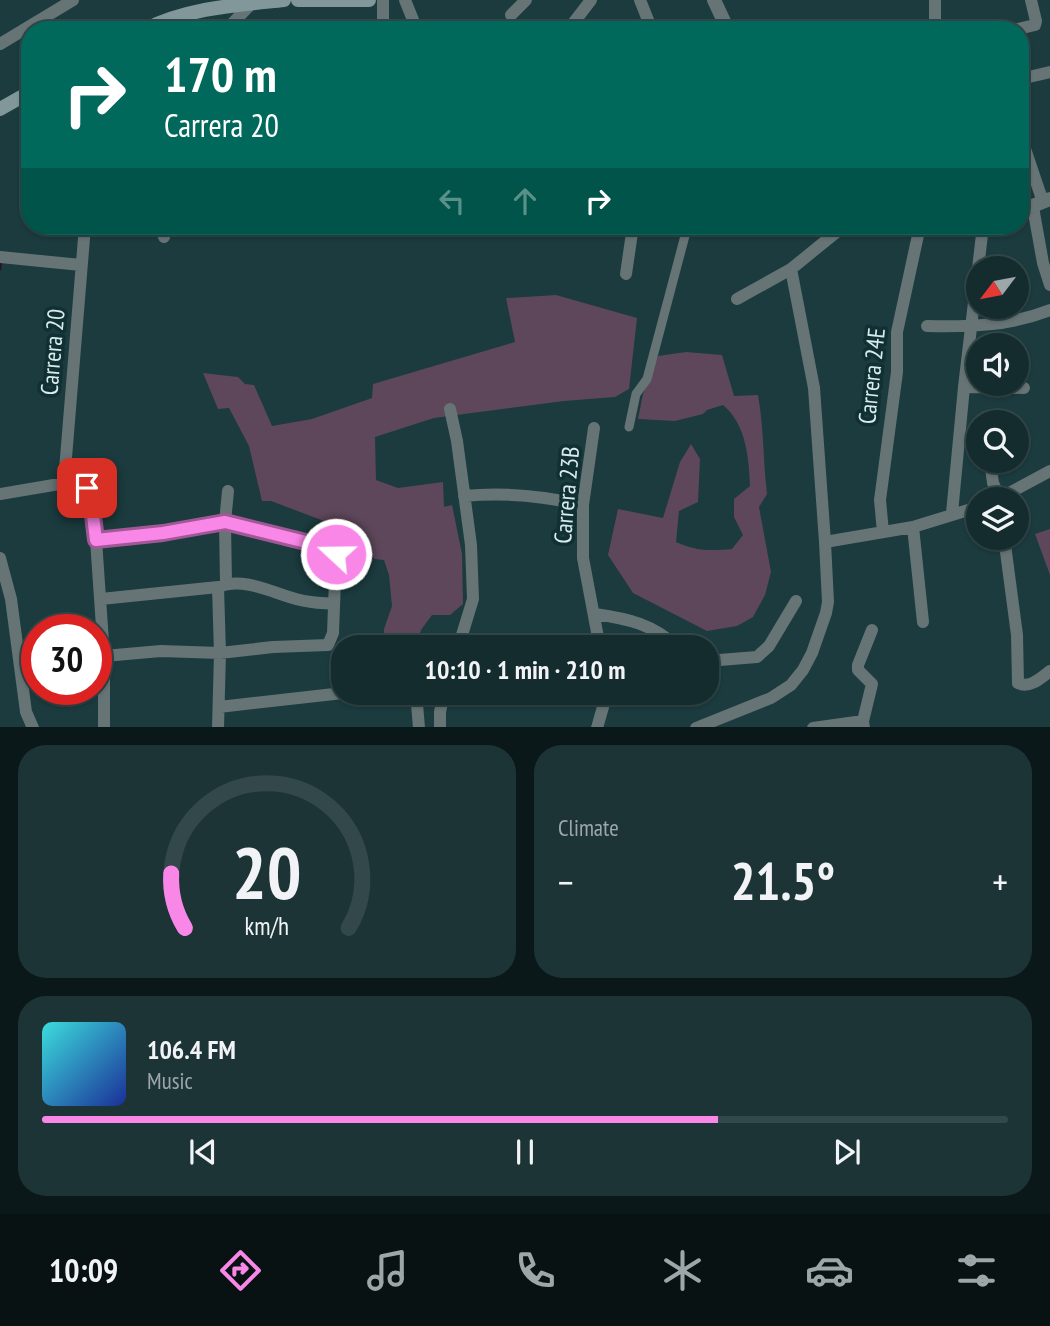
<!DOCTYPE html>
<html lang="en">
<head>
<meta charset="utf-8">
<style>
  body { margin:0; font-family:"PT Sans Narrow",sans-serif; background:#1d3436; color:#f1f3f6; height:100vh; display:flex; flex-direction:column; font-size:26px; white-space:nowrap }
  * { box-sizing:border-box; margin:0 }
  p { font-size:23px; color:#9da7aa }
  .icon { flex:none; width:38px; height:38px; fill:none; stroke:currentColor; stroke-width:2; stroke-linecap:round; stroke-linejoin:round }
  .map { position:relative; height:727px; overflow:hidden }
  .drawer { display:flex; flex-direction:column; gap:18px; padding:18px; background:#0b1819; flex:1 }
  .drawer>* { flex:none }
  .banner { position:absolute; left:21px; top:21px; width:1008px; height:214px; border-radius:28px; box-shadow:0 2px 5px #0004,0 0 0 2px #33484a; background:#00695c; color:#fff; overflow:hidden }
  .needle { width:46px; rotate:238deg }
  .controls { position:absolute; left:966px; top:256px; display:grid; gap:14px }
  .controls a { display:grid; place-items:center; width:63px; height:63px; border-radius:50%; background:#142c2e; box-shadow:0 2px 5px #0004,0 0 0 2px #33484a; font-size:35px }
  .speed { position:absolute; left:21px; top:614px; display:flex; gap:14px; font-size:35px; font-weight:700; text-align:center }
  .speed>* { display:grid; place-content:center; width:91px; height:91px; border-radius:50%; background:#142c2e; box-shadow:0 2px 5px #0004,0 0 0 2px #33484a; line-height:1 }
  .speed .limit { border:10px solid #d22; background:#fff; color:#111 }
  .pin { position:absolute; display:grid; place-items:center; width:60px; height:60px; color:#fff; margin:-30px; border-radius:14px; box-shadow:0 4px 10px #0006 }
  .me { position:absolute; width:77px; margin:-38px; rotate:291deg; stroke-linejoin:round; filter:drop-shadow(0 0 5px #0008) }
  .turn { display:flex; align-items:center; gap:24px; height:147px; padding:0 28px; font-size:32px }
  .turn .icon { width:91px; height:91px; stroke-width:2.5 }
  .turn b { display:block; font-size:49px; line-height:60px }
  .lanes { display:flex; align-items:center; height:66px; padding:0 28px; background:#0003; justify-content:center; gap:35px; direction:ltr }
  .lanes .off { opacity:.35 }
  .big { font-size:52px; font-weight:600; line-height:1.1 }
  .drawer .card { flex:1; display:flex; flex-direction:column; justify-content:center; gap:10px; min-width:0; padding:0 24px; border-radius:28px; background:#1d3436 }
  .drawer .dial { align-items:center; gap:0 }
  .dial svg { height:182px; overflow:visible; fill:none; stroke:#33484a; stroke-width:7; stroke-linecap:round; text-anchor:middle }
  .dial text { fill:#f1f3f6; stroke:none }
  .song { display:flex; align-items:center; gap:21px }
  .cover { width:84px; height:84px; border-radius:10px; background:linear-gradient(135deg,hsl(180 70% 55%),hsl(230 70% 35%)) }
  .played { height:7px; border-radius:4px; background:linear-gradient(90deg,#f987e8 70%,#33484a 70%) }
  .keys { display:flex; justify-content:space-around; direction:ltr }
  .heat { display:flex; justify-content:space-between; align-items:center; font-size:38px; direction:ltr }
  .drawer .tiles { flex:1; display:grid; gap:18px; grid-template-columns:1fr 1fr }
  .card:last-child { grid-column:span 2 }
  .trip { position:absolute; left:331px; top:635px; width:388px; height:70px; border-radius:28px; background:#142c2e; box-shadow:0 2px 5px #0004,0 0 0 2px #33484a; font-weight:600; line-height:70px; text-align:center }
  .dock { display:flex; height:112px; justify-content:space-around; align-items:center; background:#081212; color:#9da7aa }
  .dock .icon { width:49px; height:49px }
  .dock .current { color:#f987e8 }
  .dock b { font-size:32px; color:#f1f3f6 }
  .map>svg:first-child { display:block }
</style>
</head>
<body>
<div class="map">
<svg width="1050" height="728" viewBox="0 0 1050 728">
  <rect width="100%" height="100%" fill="#1b3b3e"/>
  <path fill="#5e475a" d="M 556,295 L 637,318 L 629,389 L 615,397 L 564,401 L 434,418 L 375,437 L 376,480 L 398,488 L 443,482 L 444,507 L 452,505 L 462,554 L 463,604 L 450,615 L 432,615 L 421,630 L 416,647 L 384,647 L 384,629 L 392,606 L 389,575 L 384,560 L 374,559 L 361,535 L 271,501 L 262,501 L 249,446 L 229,408 L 218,409 L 203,373 L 238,377 L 245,384 L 254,385 L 272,426 L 312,419 L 372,398 L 373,384 L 515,342 L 506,298 Z
    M 686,352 L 722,355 L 734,396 L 758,395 C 764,428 763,461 767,494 L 759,507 L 771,572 L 765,595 L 753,617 L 737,626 L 707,631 L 633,593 L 608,555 L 618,509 L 663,518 L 680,462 L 691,444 L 700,459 L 698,502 L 679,511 L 676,542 C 695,551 711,551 732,549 L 743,535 L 734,517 L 734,499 L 750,486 C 749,458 746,424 723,405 L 707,410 L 703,414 L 675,421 L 638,419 L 643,394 L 658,356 Z
    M 1050,529 L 1050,575 L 1035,534 Z"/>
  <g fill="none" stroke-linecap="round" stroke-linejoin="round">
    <path stroke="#2d1029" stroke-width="2.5" d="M 0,269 L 1,260"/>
    <path stroke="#667475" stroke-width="9" d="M 629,427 L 636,394 L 647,379 L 686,232"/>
    <path stroke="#667475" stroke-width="12" d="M 405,0 L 417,30
      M 640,0 L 652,30
      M 511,15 L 526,0
      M 226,30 L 252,3
      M 383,30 L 383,0
      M 568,30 L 591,0
      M 935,30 L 935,0
      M 1013,30 L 1035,25 L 1036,21 L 1031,0
      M 0,44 L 73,0
      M 1020,79 L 1050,72
      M 1020,134 L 1043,202
      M 1033,207 L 1043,263 L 1050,285
      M 161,226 L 164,237
      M 686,232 L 687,226
      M 0,257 L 81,265
      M 626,274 L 633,226
      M 737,299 L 791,269 L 844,226
      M 927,326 C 971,327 1009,326 1050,310
      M 964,387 L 1024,388
      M 450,409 L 457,441 L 471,545 L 473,599 L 458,648
      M 985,417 L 985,422
      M 594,428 L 583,505 L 583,558 L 600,648
      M 990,460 L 993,483 L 1000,499
      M 64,482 L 85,226
      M 0,494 L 77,481 L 87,488 L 91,499 L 96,540 L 104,656 L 104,728
      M 464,496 C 504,492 543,496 583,505
      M 998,499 L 1050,471
      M 952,513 L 964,387 L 983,226
      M 913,527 L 923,622
      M 883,532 L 880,500 L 897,372 L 897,332 L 920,226
      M 1004,537 L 1017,635 L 1018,683 C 1029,689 1041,678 1050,671
      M 96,540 L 163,533 L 225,522 L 326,547 L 336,554 L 333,633 L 328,645 L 273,647 L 220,653 L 161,651 L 104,656
      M 825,542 L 913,527 L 978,507
      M 0,558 L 11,599 L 26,712 L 33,728
      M 226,584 L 225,522 L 228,491
      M 101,599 L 218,587 C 245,576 274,594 300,600 C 311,603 323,603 334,604
      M 595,614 C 630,619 652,624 679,648
      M 707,661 L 757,657 L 769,646 L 796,601
      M 417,704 L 419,728
      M 219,707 L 343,693
      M 218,728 L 220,653 L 218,587
      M 440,728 L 440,712 L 444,693
      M 597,728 L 607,693
      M 696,728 L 771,698 L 791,685 L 803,670 L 812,653 L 826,613 L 828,602 L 825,542 L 814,388 L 791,269
      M 813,728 L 863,721
      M 864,728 L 863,721 L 872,684 L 858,670 L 858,665 L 872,630"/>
    <path stroke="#667475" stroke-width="14" d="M 714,0 L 728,30
      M 1020,211 L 1050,199"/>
    <path stroke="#819799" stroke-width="14" d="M 298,0 L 369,0
      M 144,30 C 187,8 237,5 284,0
      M 0,109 L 30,92"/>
  </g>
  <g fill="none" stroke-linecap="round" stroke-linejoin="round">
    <defs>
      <path id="route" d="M 87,488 L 91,499 L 96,540 L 163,533 L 225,522 L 326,547 L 336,554"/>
    </defs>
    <use href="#route" stroke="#a25897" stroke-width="18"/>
    <use href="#route" stroke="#f987e8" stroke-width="12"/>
  </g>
  <g text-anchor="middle" stroke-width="7" stroke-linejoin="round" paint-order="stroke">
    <g font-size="24" fill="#d9ebec" stroke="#103033">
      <text transform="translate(53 352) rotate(-85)" y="8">Carrera 20</text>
      <text transform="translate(872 376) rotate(-84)" y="8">Carrera 24E</text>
      <text transform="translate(567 495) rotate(-85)" y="8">Carrera 23B</text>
    </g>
  </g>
</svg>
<div class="controls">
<a><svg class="needle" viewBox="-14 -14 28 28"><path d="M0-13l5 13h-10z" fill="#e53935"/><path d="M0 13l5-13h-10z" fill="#9da7aa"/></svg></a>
<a><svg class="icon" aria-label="sound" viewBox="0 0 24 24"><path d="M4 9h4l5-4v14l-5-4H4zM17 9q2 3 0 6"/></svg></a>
<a><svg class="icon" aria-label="search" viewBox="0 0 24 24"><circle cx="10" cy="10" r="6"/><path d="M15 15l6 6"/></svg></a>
<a><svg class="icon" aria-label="layers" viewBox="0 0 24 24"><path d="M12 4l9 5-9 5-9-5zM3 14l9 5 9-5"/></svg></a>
</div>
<div class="speed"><div class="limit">30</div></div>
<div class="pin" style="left:87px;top:488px;background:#d93025"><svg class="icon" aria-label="arrive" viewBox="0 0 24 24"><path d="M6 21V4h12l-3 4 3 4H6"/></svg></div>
<svg class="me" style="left:336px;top:554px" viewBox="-20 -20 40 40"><circle r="17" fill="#f987e8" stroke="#fff" stroke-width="3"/><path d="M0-11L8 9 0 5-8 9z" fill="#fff"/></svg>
<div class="trip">10:10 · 1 min · 210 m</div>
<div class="banner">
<div class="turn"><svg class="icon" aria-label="right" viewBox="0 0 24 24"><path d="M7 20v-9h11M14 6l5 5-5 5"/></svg><div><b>170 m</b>Carrera 20</div></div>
<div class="lanes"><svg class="icon off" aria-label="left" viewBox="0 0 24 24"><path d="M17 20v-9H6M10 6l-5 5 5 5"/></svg><svg class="icon off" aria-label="ahead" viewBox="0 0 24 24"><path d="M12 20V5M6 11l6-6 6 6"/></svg><svg class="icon" aria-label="right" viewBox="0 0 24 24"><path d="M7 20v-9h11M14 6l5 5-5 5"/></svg></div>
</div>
</div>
<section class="drawer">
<div class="tiles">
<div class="card dial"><svg viewBox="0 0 100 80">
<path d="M14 69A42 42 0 1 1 86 69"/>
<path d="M14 69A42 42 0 0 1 8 45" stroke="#f987e8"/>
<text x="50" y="56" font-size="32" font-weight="700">20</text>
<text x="50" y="72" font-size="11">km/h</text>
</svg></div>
<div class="card"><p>Climate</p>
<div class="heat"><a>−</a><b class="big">21.5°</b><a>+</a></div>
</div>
<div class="card">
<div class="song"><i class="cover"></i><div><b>106.4 FM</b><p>Music</p></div></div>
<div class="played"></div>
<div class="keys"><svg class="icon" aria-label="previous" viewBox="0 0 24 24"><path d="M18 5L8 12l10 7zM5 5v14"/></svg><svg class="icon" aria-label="pause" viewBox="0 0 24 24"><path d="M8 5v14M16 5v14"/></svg><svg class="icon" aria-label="next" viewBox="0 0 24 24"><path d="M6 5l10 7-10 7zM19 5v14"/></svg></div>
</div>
</div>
</section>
<nav class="dock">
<b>10:09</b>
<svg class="icon current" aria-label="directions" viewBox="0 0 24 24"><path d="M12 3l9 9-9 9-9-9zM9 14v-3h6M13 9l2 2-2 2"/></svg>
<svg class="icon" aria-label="music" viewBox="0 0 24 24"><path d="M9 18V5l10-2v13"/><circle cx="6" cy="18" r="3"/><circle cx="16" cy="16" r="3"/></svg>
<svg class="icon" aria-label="phone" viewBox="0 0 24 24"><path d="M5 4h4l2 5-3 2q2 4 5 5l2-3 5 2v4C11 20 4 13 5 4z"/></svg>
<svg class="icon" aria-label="climate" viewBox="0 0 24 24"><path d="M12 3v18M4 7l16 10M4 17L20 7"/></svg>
<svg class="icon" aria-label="car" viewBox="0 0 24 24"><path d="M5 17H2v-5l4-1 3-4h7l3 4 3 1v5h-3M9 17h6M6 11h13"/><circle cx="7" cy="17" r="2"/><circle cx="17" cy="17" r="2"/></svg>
<svg class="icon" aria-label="filters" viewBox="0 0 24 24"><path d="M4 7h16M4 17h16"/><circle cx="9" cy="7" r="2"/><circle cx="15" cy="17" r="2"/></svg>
</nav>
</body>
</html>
